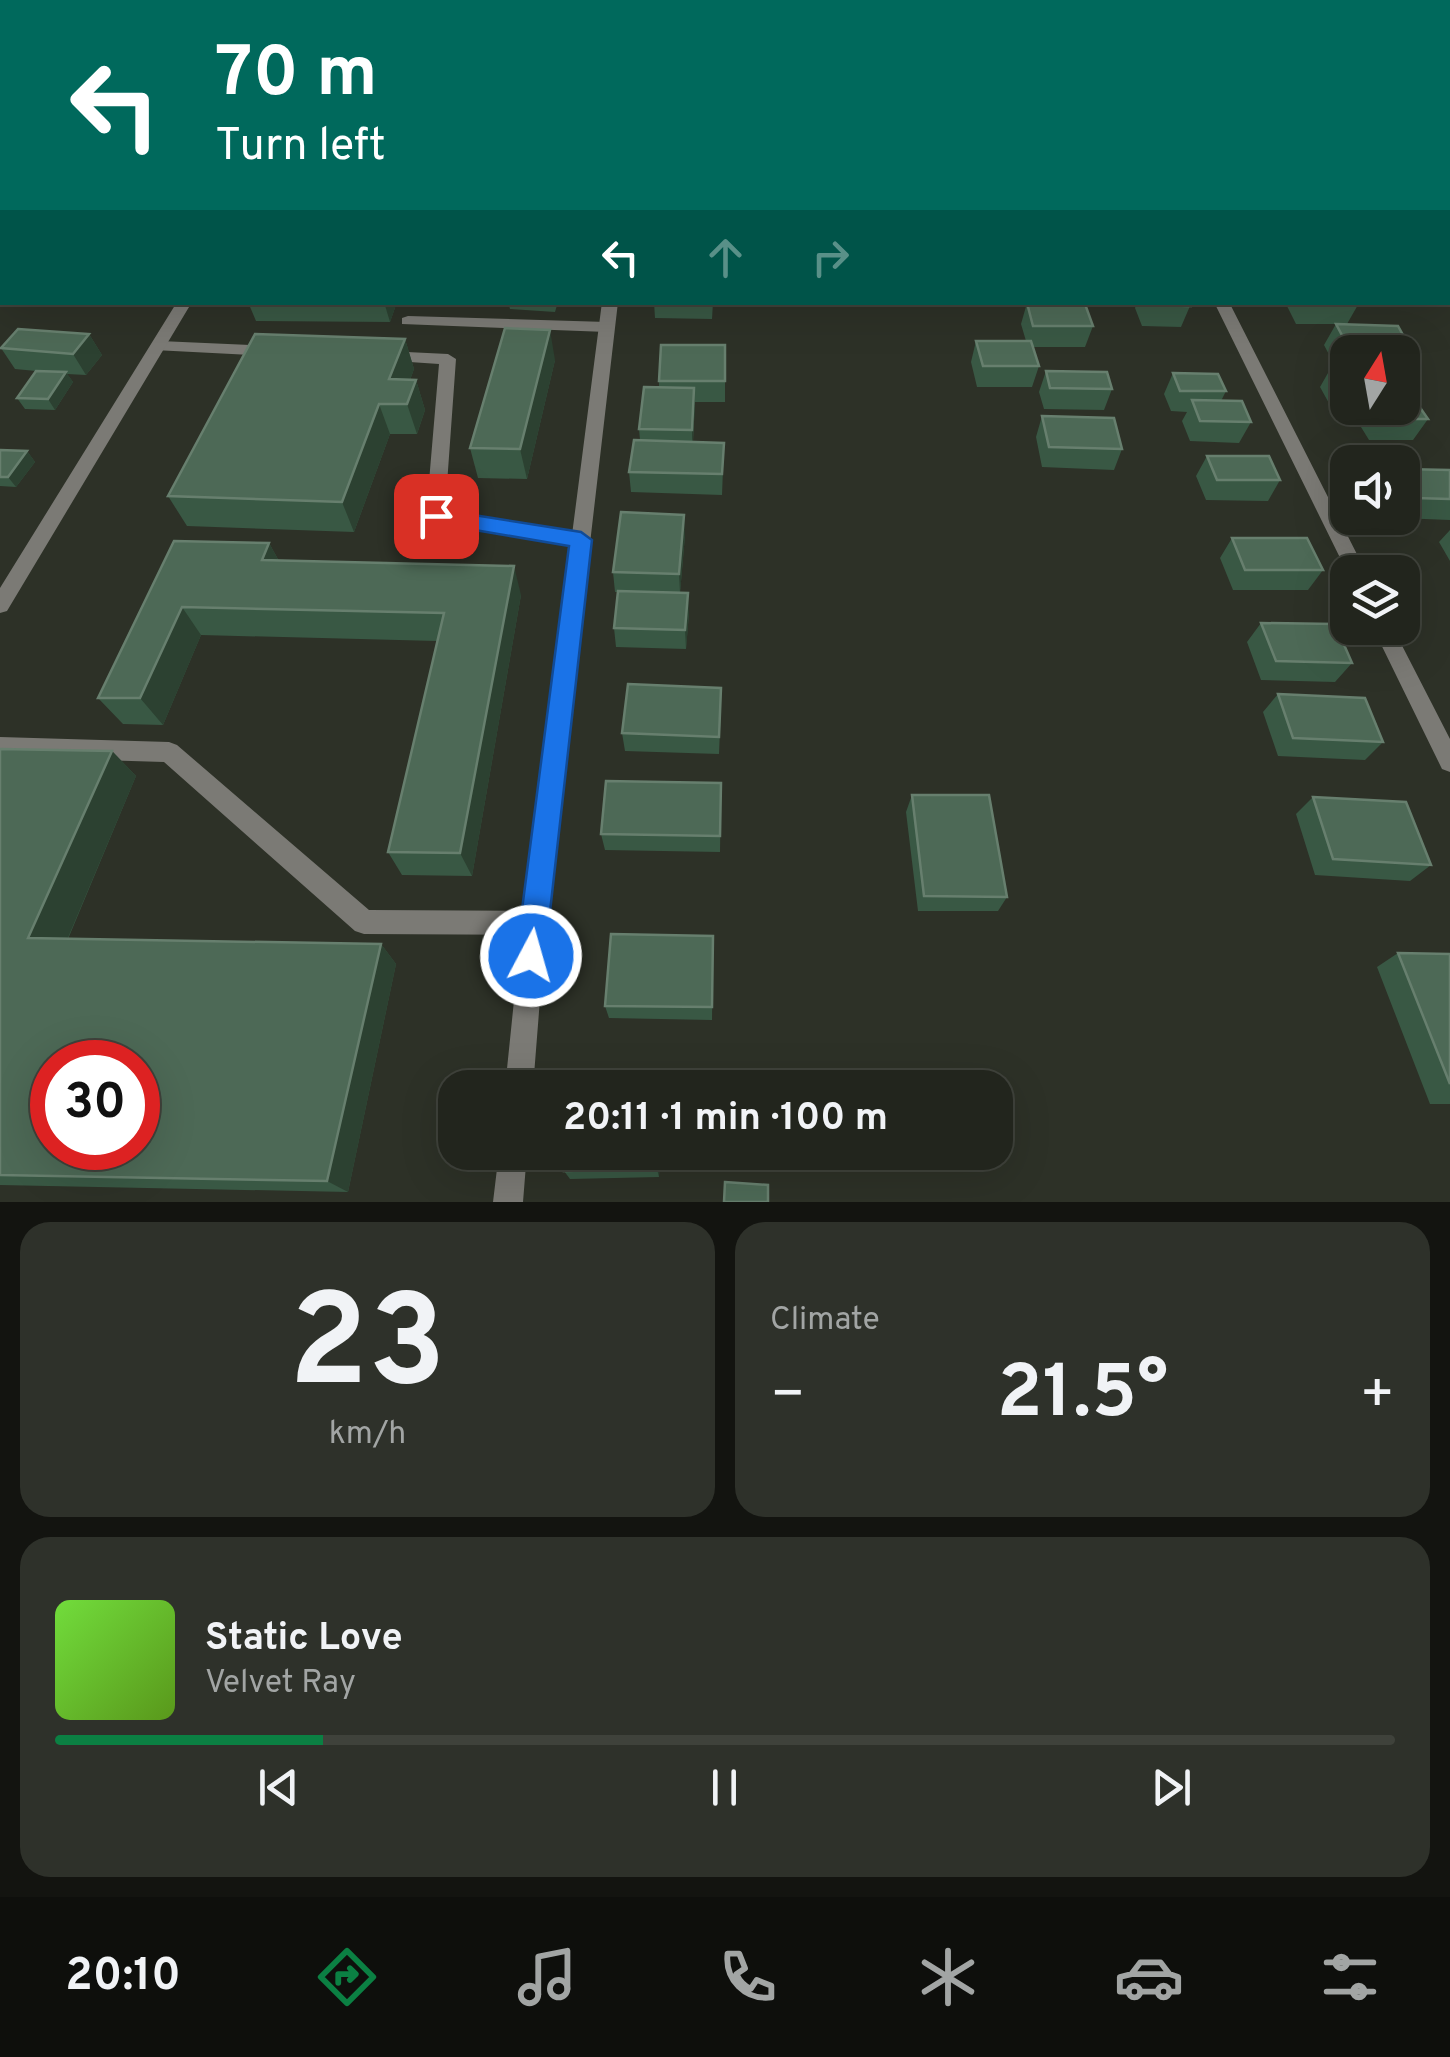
<!DOCTYPE html>
<html lang="en">
<head>
<meta charset="utf-8">
<style>
  body { margin:0; font-family:Overpass,sans-serif; background:#2e312a; color:#f1f3f6; height:100vh; display:flex; flex-direction:column; font-size:38px; white-space:nowrap }
  * { box-sizing:border-box; margin:0 }
  p { font-size:32px; color:#a2a5a4 }
  .icon { flex:none; width:55px; height:55px; fill:none; stroke:currentColor; stroke-width:2; stroke-linecap:round; stroke-linejoin:round }
  .map { position:relative; height:1202px; overflow:hidden }
  .panel { display:flex; flex-direction:column; gap:20px; padding:20px; background:#131410; flex:1 }
  .panel>* { flex:none }
  .top-card { position:absolute; left:0px; top:0px; width:1450px; height:305px; box-shadow:0 10px 40px #0002,0 0 0 2px #3f423b; background:#00695c; color:#fff; overflow:hidden }
  .needle { width:65px; rotate:11deg }
  .tools { position:absolute; left:1330px; top:335px; display:grid; gap:20px }
  .tools a { display:grid; place-items:center; width:90px; height:90px; border-radius:20px; background:#22251d; box-shadow:0 10px 40px #0002,0 0 0 2px #3f423b; font-size:50px }
  .speed { position:absolute; left:30px; top:1040px; display:flex; gap:20px; font-size:50px; font-weight:700; text-align:center }
  .speed>* { display:grid; place-content:center; width:130px; height:130px; border-radius:50%; background:#22251d; box-shadow:0 10px 40px #0002,0 0 0 2px #3f423b; line-height:1 }
  .speed .limit { border:15px solid #d22; background:#fff; color:#111 }
  .pin { position:absolute; display:grid; place-items:center; width:85px; height:85px; color:#fff; margin:-42px; border-radius:20px; box-shadow:0 5px 15px #0006 }
  .me { position:absolute; width:110px; margin:-55px; rotate:6deg; stroke-linejoin:round; filter:drop-shadow(0 0 8px #0008) }
  .turn { display:flex; align-items:center; gap:35px; height:210px; padding:0 50px; font-size:45px }
  .turn .icon { width:130px; height:130px; stroke-width:2.5 }
  .turn b { display:block; font-size:70px; line-height:85px }
  .lanes { display:flex; align-items:center; height:95px; padding:0 50px; background:#0003; justify-content:center; gap:50px; direction:ltr }
  .lanes .off { opacity:.35 }
  .big { font-size:75px; font-weight:700; line-height:1.1 }
  .panel .tile { flex:1; display:flex; flex-direction:column; justify-content:center; gap:15px; min-width:0; padding:0 35px; border-radius:30px; background:#2e312a }
  .panel .dial { align-items:center; gap:0 }
  .dial b { font-size:130px; line-height:1 }
  .song { display:flex; align-items:center; gap:30px }
  .cover { width:120px; height:120px; border-radius:15px; background:linear-gradient(135deg,hsl(100 70% 55%),hsl(90 70% 35%)) }
  .played { height:10px; border-radius:5px; background:linear-gradient(90deg,#0b8043 20%,#3f423b 20%) }
  .keys { display:flex; justify-content:space-around; direction:ltr }
  .heat { display:flex; justify-content:space-between; align-items:center; font-size:55px; direction:ltr }
  .panel .tiles { flex:1; display:grid; gap:20px; grid-template-columns:1fr 1fr }
  .tile:last-child { grid-column:span 2 }
  .trip { position:absolute; left:438px; top:1070px; width:575px; height:100px; border-radius:30px; background:#22251d; box-shadow:0 10px 40px #0002,0 0 0 2px #3f423b; font-weight:700; line-height:100px; text-align:center }
  .menu { display:flex; height:160px; justify-content:space-around; align-items:center; background:#0e0f0c; color:#a2a5a4 }
  .menu .icon { width:70px; height:70px }
  .menu .active { color:#0b8043 }
  .menu b { font-size:45px; color:#f1f3f6 }
  .map>svg:first-child { display:block }
</style>
</head>
<body>
<div class="map">
<svg width="1450" height="1202" viewBox="0 0 1450 1202">
  <rect width="100%" height="100%" fill="#2d3127"/>
  <g fill="none" stroke-linecap="round" stroke-linejoin="round">
    <path fill="#7b7a75" fill-rule="evenodd" d="M 408,316 L 607,322 L 615,327 L 607,332 L 402,324 L 402,318 Z
      M 160,341 L 272,346 L 280,351 L 272,356 L 154,350 L 154,342 Z
      M 386,351 L 448,354 L 456,359 L 445,512 L 581,533 L 588,535 L 591,540 L 588,545 L 581,547 L 428,522 L 426,517 L 439,364 L 380,360 L 380,352 Z
      M 0,737 L 169,742 L 177,745 L 369,910 L 534,911 L 543,914 L 546,923 L 543,932 L 534,935 L 364,934 L 355,931 L 164,762 L 0,757 Z"/>
    <path fill="#7b7a75" fill-rule="evenodd" d="M 650,0 L 660,0 L 660,2 L 650,2 Z
      M 1071,0 L 1081,0 L 1082,2 L 1072,2 Z
      M 1424,0 L 1435,0 L 1436,2 L 1425,2 Z
      M 1448,17 L 1450,17 L 1450,26 L 1448,26 Z
      M 1448,144 L 1450,144 L 1450,152 L 1448,152 Z
      M 177,302 L 192,302 L 7,611 L 0,613 L 0,588 Z
      M 602,302 L 618,302 L 546,923 L 533,1088 L 505,1088 L 522,923 Z
      M 1214,302 L 1229,302 L 1366,572 L 1348,574 Z
      M 1373,628 L 1393,628 L 1450,739 L 1450,772 L 1442,769 Z
      M 499,1152 L 527,1152 L 523,1202 L 493,1202 Z"/>
  </g>
  <path fill="#395844" d="M 359,0 L 409,0 L 408,2 L 360,2 Z
    M 599,0 L 638,0 L 638,2 L 599,2 Z
    M 2,56 L 2,97 L 0,97 L 0,58 Z
    M 248,302 L 397,302 L 390,322 L 256,321 Z
    M 508,302 L 558,302 L 555,312 L 510,309 Z
    M 654,302 L 713,302 L 712,319 L 655,318 Z
    M 1137,302 L 1188,302 L 1190,306 L 1181,327 L 1142,326 L 1135,308 Z
    M 1285,302 L 1359,302 L 1359,303 L 1347,324 L 1296,324 Z
    M 1027,303 L 1093,326 L 1085,347 L 1033,347 L 1039,366 L 1032,387 L 977,387 L 971,362 L 976,341 L 1026,341 L 1021,324 Z
    M 1336,324 L 1414,355 L 1402,372 L 1402,352 L 1348,352 L 1348,405 L 1330,405 L 1320,387 L 1332,366 L 1335,366 L 1324,345 Z
    M 89,334 L 102,355 L 86,375 L 67,374 L 73,382 L 55,410 L 25,409 L 17,398 L 36,371 L 15,369 L 1,348 Z
    M 405,339 L 414,369 L 410,380 L 416,380 L 425,410 L 417,434 L 390,434 L 354,532 L 187,526 L 168,496 Z
    M 725,345 L 725,402 L 695,402 L 693,442 L 724,443 L 722,495 L 631,492 L 629,472 L 640,440 L 639,429 L 659,387 L 659,381 Z
    M 555,360 L 527,479 L 478,478 L 470,448 Z
    M 1046,371 L 1112,389 L 1104,410 L 1044,409 L 1039,392 Z
    M 1173,373 L 1226,391 L 1221,401 L 1251,422 L 1239,443 L 1190,441 L 1182,421 L 1187,412 L 1171,411 L 1164,394 Z
    M 1357,408 L 1402,408 L 1428,419 L 1413,440 L 1369,440 L 1353,414 Z
    M 1042,416 L 1122,449 L 1114,470 L 1042,467 L 1036,437 Z
    M 0,450 L 27,451 L 35,462 L 16,487 L 0,486 Z
    M 1207,456 L 1280,480 L 1268,501 L 1206,500 L 1196,476 Z
    M 1402,469 L 1450,470 L 1450,520 L 1399,518 L 1402,518 Z
    M 1450,530 L 1450,561 L 1439,542 Z
    M 685,535 L 680,593 L 689,613 L 686,649 L 616,647 L 614,628 L 618,592 L 615,592 L 613,572 Z
    M 1232,538 L 1323,570 L 1308,590 L 1233,590 L 1220,558 Z
    M 174,541 L 269,543 L 279,561 L 521,595 L 472,876 L 402,875 L 388,852 L 437,641 L 201,635 L 163,725 L 123,724 L 98,698 Z
    M 1261,623 L 1352,663 L 1335,682 L 1261,680 L 1247,642 Z
    M 1278,694 L 1383,742 L 1365,760 L 1278,756 L 1263,712 Z
    M 721,706 L 719,754 L 625,751 L 622,733 Z
    M 0,749 L 112,751 L 136,776 L 68,939 L 381,944 L 396,964 L 348,1192 L 0,1185 Z
    M 721,783 L 720,852 L 605,850 L 601,834 Z
    M 912,795 L 1007,897 L 998,911 L 918,911 L 906,812 Z
    M 1313,797 L 1431,865 L 1410,881 L 1315,875 L 1296,814 Z
    M 713,950 L 712,1020 L 609,1018 L 605,1006 Z
    M 1398,953 L 1450,954 L 1450,1104 L 1430,1104 L 1377,967 Z
    M 660,1152 L 659,1177 L 570,1179 L 564,1171 Z"/>
  <path fill="#2c4131" d="M 395,0 L 409,0 L 409,1 L 408,2 L 396,2 Z
    M 1,108 L 2,111 L 2,138 L 0,140 Z
    M 384,302 L 397,302 L 390,322 Z
    M 550,330 L 555,360 L 527,479 L 520,449 Z
    M 89,334 L 102,355 L 86,375 L 73,354 Z
    M 405,339 L 414,369 L 401,404 L 389,379 Z
    M 66,372 L 73,382 L 55,410 L 48,399 Z
    M 416,380 L 425,410 L 417,434 L 407,404 Z
    M 694,388 L 695,408 L 692,451 L 692,430 Z
    M 379,404 L 390,434 L 354,532 L 342,502 Z
    M 27,451 L 35,462 L 16,487 L 8,477 Z
    M 684,515 L 685,535 L 680,593 L 679,574 Z
    M 269,543 L 285,572 L 262,560 Z
    M 514,566 L 521,595 L 472,876 L 460,853 Z
    M 688,593 L 689,613 L 686,649 L 685,630 Z
    M 182,607 L 201,635 L 163,725 L 140,698 Z
    M 112,751 L 136,776 L 59,959 L 28,938 Z
    M 381,944 L 396,964 L 348,1192 L 327,1181 Z
    M 657,1152 L 660,1152 L 659,1177 L 657,1169 Z"/>
  <path fill="#4d6956" stroke="#677f6e" stroke-width="2.5" fill-rule="evenodd" d="M 686,0 L 716,0 L 716,2 L 685,2 Z
    M 981,0 L 1023,0 L 1024,2 L 982,2 Z
    M 2,56 L 2,78 L 0,78 L 0,58 Z
    M 1149,302 L 1188,302 L 1190,306 L 1150,305 Z
    M 1027,303 L 1085,304 L 1093,326 L 1033,326 Z
    M 1336,324 L 1398,326 L 1414,355 L 1402,355 L 1402,352 L 1351,352 Z
    M 505,328 L 550,330 L 520,449 L 470,448 Z
    M 18,329 L 89,334 L 73,354 L 1,348 Z
    M 255,334 L 405,339 L 389,379 L 416,380 L 407,404 L 379,404 L 342,502 L 168,496 Z
    M 976,341 L 1031,341 L 1039,366 L 983,366 Z
    M 661,345 L 725,345 L 725,381 L 659,381 Z
    M 1332,366 L 1348,366 L 1348,385 L 1343,385 Z
    M 36,371 L 66,372 L 48,399 L 17,398 Z
    M 1046,371 L 1107,372 L 1112,389 L 1050,388 Z
    M 1173,373 L 1218,374 L 1226,391 L 1180,391 Z
    M 644,387 L 694,388 L 692,430 L 639,429 Z
    M 1402,393 L 1410,393 L 1428,419 L 1383,419 L 1375,408 L 1402,408 Z
    M 1192,400 L 1242,401 L 1251,422 L 1200,421 Z
    M 1042,416 L 1114,418 L 1122,449 L 1049,447 Z
    M 634,440 L 724,443 L 722,474 L 629,472 Z
    M 0,450 L 27,451 L 8,477 L 0,477 Z
    M 1207,456 L 1269,456 L 1280,480 L 1217,480 Z
    M 1402,469 L 1450,470 L 1450,499 L 1415,498 L 1402,475 Z
    M 621,512 L 684,515 L 679,574 L 613,572 Z
    M 1232,538 L 1307,538 L 1323,570 L 1245,570 Z
    M 174,541 L 269,543 L 262,560 L 514,566 L 460,853 L 388,852 L 444,613 L 182,607 L 140,698 L 98,698 Z
    M 618,591 L 688,593 L 685,630 L 614,628 Z
    M 1261,623 L 1335,624 L 1352,663 L 1276,661 Z
    M 628,684 L 721,688 L 719,737 L 622,733 Z
    M 1278,694 L 1365,698 L 1383,742 L 1293,738 Z
    M 0,749 L 112,751 L 28,938 L 381,944 L 327,1181 L 0,1175 ZM 52,1062 L 138,1062 L 138,1148 L 52,1148 Z
    M 606,781 L 721,783 L 720,836 L 601,834 Z
    M 912,795 L 989,795 L 1007,897 L 924,896 Z
    M 1313,797 L 1406,802 L 1431,865 L 1333,859 Z
    M 611,934 L 713,936 L 712,1007 L 605,1006 Z
    M 1398,953 L 1450,954 L 1450,1084 Z
    M 659,1076 L 658,1088 L 570,1088 L 571,1077 Z
    M 566,1152 L 657,1152 L 657,1169 L 564,1171 Z
    M 725,1182 L 768,1185 L 768,1202 L 724,1202 Z"/>
  <path fill="#1a73e8" stroke="#114b97" stroke-width="2.5" d="M 436,509 L 581,532 L 592,540 L 545,956 L 541,966 L 531,971 L 520,966 L 516,956 L 569,546 L 428,522 L 425,516 Z"/>
</svg>
<div class="tools">
<a><svg class="needle" viewBox="-14 -14 28 28"><path d="M0-13l5 13h-10z" fill="#e53935"/><path d="M0 13l5-13h-10z" fill="#a2a5a4"/></svg></a>
<a><svg class="icon" aria-label="sound" viewBox="0 0 24 24"><path d="M4 9h4l5-4v14l-5-4H4zM17 9q2 3 0 6"/></svg></a>
<a><svg class="icon" aria-label="layers" viewBox="0 0 24 24"><path d="M12 4l9 5-9 5-9-5zM3 14l9 5 9-5"/></svg></a>
</div>
<div class="speed"><div class="limit">30</div></div>
<div class="pin" style="left:436px;top:516px;background:#d93025"><svg class="icon" aria-label="arrive" viewBox="0 0 24 24"><path d="M6 21V4h12l-3 4 3 4H6"/></svg></div>
<svg class="me" style="left:531px;top:956px" viewBox="-20 -20 40 40"><circle r="17" fill="#1a73e8" stroke="#fff" stroke-width="3"/><path d="M0-11L8 9 0 5-8 9z" fill="#fff"/></svg>
<div class="trip">20:11 · 1 min · 100 m</div>
<div class="top-card">
<div class="turn"><svg class="icon" aria-label="left" viewBox="0 0 24 24"><path d="M17 20v-9H6M10 6l-5 5 5 5"/></svg><div><b>70 m</b>Turn left</div></div>
<div class="lanes"><svg class="icon" aria-label="left" viewBox="0 0 24 24"><path d="M17 20v-9H6M10 6l-5 5 5 5"/></svg><svg class="icon off" aria-label="ahead" viewBox="0 0 24 24"><path d="M12 20V5M6 11l6-6 6 6"/></svg><svg class="icon off" aria-label="right" viewBox="0 0 24 24"><path d="M7 20v-9h11M14 6l5 5-5 5"/></svg></div>
</div>
</div>
<section class="panel">
<div class="tiles">
<div class="tile dial"><b>23</b><p>km/h</p></div>
<div class="tile"><p>Climate</p>
<div class="heat"><a>−</a><b class="big">21.5°</b><a>+</a></div>
</div>
<div class="tile">
<div class="song"><i class="cover"></i><div><b>Static Love</b><p>Velvet Ray</p></div></div>
<div class="played"></div>
<div class="keys"><svg class="icon" aria-label="previous" viewBox="0 0 24 24"><path d="M18 5L8 12l10 7zM5 5v14"/></svg><svg class="icon" aria-label="pause" viewBox="0 0 24 24"><path d="M8 5v14M16 5v14"/></svg><svg class="icon" aria-label="next" viewBox="0 0 24 24"><path d="M6 5l10 7-10 7zM19 5v14"/></svg></div>
</div>
</div>
</section>
<nav class="menu">
<b>20:10</b>
<svg class="icon active" aria-label="directions" viewBox="0 0 24 24"><path d="M12 3l9 9-9 9-9-9zM9 14v-3h6M13 9l2 2-2 2"/></svg>
<svg class="icon" aria-label="music" viewBox="0 0 24 24"><path d="M9 18V5l10-2v13"/><circle cx="6" cy="18" r="3"/><circle cx="16" cy="16" r="3"/></svg>
<svg class="icon" aria-label="phone" viewBox="0 0 24 24"><path d="M5 4h4l2 5-3 2q2 4 5 5l2-3 5 2v4C11 20 4 13 5 4z"/></svg>
<svg class="icon" aria-label="climate" viewBox="0 0 24 24"><path d="M12 3v18M4 7l16 10M4 17L20 7"/></svg>
<svg class="icon" aria-label="car" viewBox="0 0 24 24"><path d="M5 17H2v-5l4-1 3-4h7l3 4 3 1v5h-3M9 17h6M6 11h13"/><circle cx="7" cy="17" r="2"/><circle cx="17" cy="17" r="2"/></svg>
<svg class="icon" aria-label="filters" viewBox="0 0 24 24"><path d="M4 7h16M4 17h16"/><circle cx="9" cy="7" r="2"/><circle cx="15" cy="17" r="2"/></svg>
</nav>
</body>
</html>
